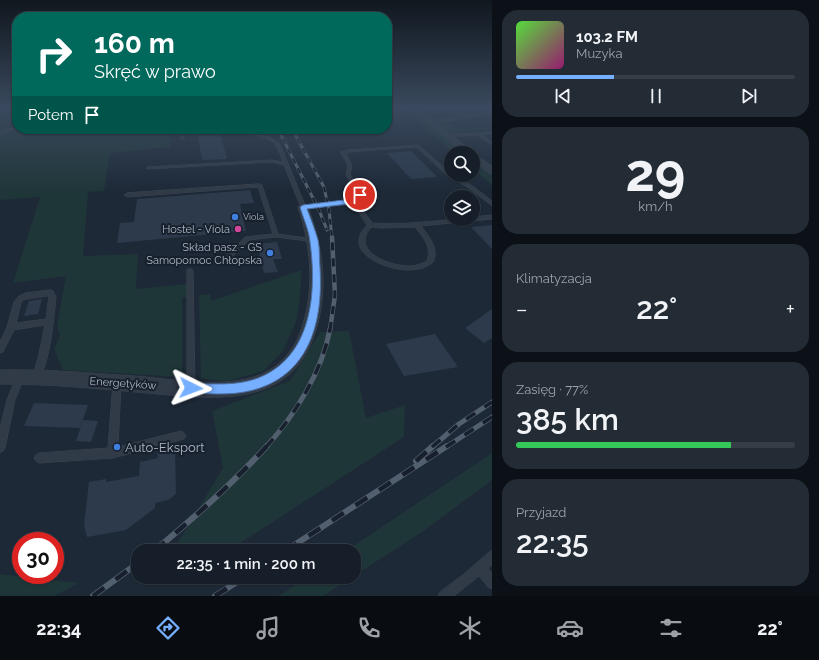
<!DOCTYPE html>
<html lang="pl">
<head>
<meta charset="utf-8">
<style>
  body { margin:0; font-family:Raleway,sans-serif; background:#232c35; color:#f1f3f6; height:100vh; display:flex; flex-direction:column; font-size:15px; white-space:nowrap }
  * { box-sizing:border-box; margin:0 }
  p { font-size:13px; color:#9ea2a8 }
  .icon { flex:none; width:22px; height:22px; fill:none; stroke:currentColor; stroke-width:2; stroke-linecap:round; stroke-linejoin:round }
  .map { position:relative; flex:1; overflow:hidden }
  .sheet { display:flex; flex-direction:column; gap:10px; padding:10px; background:#0c1117; width:327px }
  .sheet>* { flex:none }
  .banner { position:absolute; left:12px; top:12px; width:380px; height:122px; border-radius:16px; box-shadow:0 1px 3px #0004,0 0 0 1px #353d46; background:#00695c; color:#fff; overflow:hidden }
  .fabs { position:absolute; left:444px; top:146px; display:grid; gap:8px }
  .fabs a { display:grid; place-items:center; width:36px; height:36px; border-radius:50%; background:#161f29; box-shadow:0 1px 3px #0004,0 0 0 1px #353d46; font-size:20px }
  .speed { position:absolute; left:12px; top:532px; display:flex; gap:8px; font-size:20px; font-weight:700; text-align:center }
  .speed>* { display:grid; place-content:center; width:52px; height:52px; border-radius:50%; background:#161f29; box-shadow:0 1px 3px #0004,0 0 0 1px #353d46; line-height:1 }
  .speed .limit { border:6px solid #d22; background:#fff; color:#111 }
  .pin { position:absolute; display:grid; place-items:center; width:34px; height:34px; color:#fff; margin:-17px; border:2px solid #fff; border-radius:50%; box-shadow:0 1px 4px #0007 }
  .me { position:absolute; width:44px; margin:-22px; rotate:93deg; stroke-linejoin:round; filter:drop-shadow(0 0 3px #0008) }
  .turn { display:flex; align-items:center; gap:14px; height:84px; padding:0 16px; font-size:18px }
  .turn .icon { width:52px; height:52px; stroke-width:2.5 }
  .turn b { display:block; font-size:28px; line-height:34px }
  .then { display:flex; align-items:center; height:38px; padding:0 16px; background:#0003; gap:8px; font-size:15px }
  .big { font-size:30px; font-weight:600; line-height:1.1 }
  .sheet .card { flex:1; display:flex; flex-direction:column; justify-content:center; gap:6px; min-width:0; padding:0 14px; border-radius:16px; background:#232c35 }
  .sheet .dial { align-items:center; gap:0 }
  .dial b { font-size:52px; line-height:1 }
  .song { display:flex; align-items:center; gap:12px }
  .cover { width:48px; height:48px; border-radius:6px; background:linear-gradient(135deg,hsl(110 70% 55%),hsl(320 70% 35%)) }
  .played { height:4px; border-radius:2px; background:linear-gradient(90deg,#76afff 35%,#353d46 35%) }
  .keys { display:flex; justify-content:space-around; direction:ltr }
  .heat { display:flex; justify-content:space-between; align-items:center; font-size:22px; direction:ltr }
  .charge { height:6px; border-radius:3px; background:linear-gradient(90deg,#34c759 77%,#353d46 0) }
  .trip { position:absolute; left:131px; top:544px; width:230px; height:40px; border-radius:16px; background:#161f29; box-shadow:0 1px 3px #0004,0 0 0 1px #353d46; font-weight:600; line-height:40px; text-align:center }
  .dock { display:flex; height:64px; justify-content:space-around; align-items:center; background:#090c10; color:#9ea2a8 }
  .dock .icon { width:28px; height:28px }
  .dock .on { color:#76afff }
  .dock b { font-size:18px; color:#f1f3f6 }
  main { display:flex; flex:1; min-height:0 }
  .map>svg:first-child { display:block }
</style>
</head>
<body>
<main>
<div class="map">
<svg width="492" height="596" viewBox="0 0 492 596">
  <rect width="100%" height="100%" fill="#1d2937"/>
  <path fill="#1f3638" d="M 0,108 L 17,108 L 17,112 L 5,133 L 24,129 L 170,129 L 170,147 L 110,153 L 104,191 L 88,192 L 83,256 L 138,254 L 136,289 L 187,284 L 187,297 L 182,298 L 182,377 L 63,370 L 54,349 L 60,336 L 57,326 L 66,276 L 13,283 L 40,197 L 0,200 Z
    M 401,108 L 409,108 L 465,153 L 454,153 Z
    M 449,122 L 458,129 L 492,127 L 492,129 L 462,131 L 463,133 C 454,132 443,132 438,123 Z
    M 473,160 L 492,175 L 492,185 L 473,169 Z
    M 302,270 L 299,306 L 296,322 L 283,351 L 263,371 L 228,381 L 201,379 L 199,295 L 210,294 L 211,301 Z
    M 349,331 L 366,418 L 405,405 L 404,437 L 228,551 L 173,551 L 223,468 L 212,411 L 290,381 L 320,332 Z
    M 492,453 L 492,480 L 422,532 L 354,576 L 354,551 L 346,551 Z
    M 0,574 L 7,575 L 79,583 L 54,596 L 0,596 Z
    M 307,577 L 352,577 L 323,596 L 279,596 Z"/>
  <path fill="#2c3a4c" d="M 197,129 L 219,129 L 227,159 L 202,160 Z
    M 411,151 L 437,177 L 411,179 L 387,153 Z
    M 250,190 L 254,203 L 240,204 L 246,231 L 117,243 L 120,223 L 134,222 L 137,199 Z
    M 492,225 L 492,249 L 471,227 Z
    M 277,242 L 282,259 L 273,259 L 278,272 L 264,273 L 257,244 Z
    M 42,299 L 38,314 L 24,316 L 29,301 Z
    M 492,309 L 492,338 L 484,343 L 465,328 Z
    M 435,334 L 458,367 L 404,376 L 386,344 Z
    M 34,403 L 88,405 L 80,428 L 24,426 Z
    M 83,420 L 98,421 L 91,442 L 76,441 Z
    M 175,449 L 176,494 L 168,500 L 155,503 L 155,508 L 126,530 L 87,537 L 84,525 L 89,482 L 106,479 L 106,482 L 139,476 L 140,462 L 158,458 L 157,452 Z"/>
  <g fill="none" stroke-linecap="round" stroke-linejoin="round">
    <defs>
      <path id="service" d="M 424,108 L 433,108 L 416,112 L 414,111 Z
        M 492,113 L 492,115 L 463,117 L 455,120 L 428,122 L 426,121 L 428,120 L 454,118 L 462,115 Z
        M 17,127 L 18,129 L 0,134 L 0,132 Z
        M 181,129 L 185,129 L 184,139 L 181,138 Z
        M 242,129 L 246,129 L 253,133 L 270,137 L 280,144 L 305,205 L 345,201 L 355,198 L 356,191 L 346,175 L 348,165 L 341,153 L 341,152 L 348,150 L 418,145 L 451,173 L 451,175 L 454,175 L 474,187 L 492,201 L 492,206 L 470,189 L 444,173 L 417,147 L 349,152 L 346,154 L 352,165 L 350,175 L 362,191 L 361,199 L 357,201 L 372,223 C 406,226 439,219 473,219 L 473,217 L 492,215 L 492,219 L 421,226 C 428,235 440,249 433,262 C 431,265 426,266 423,268 C 418,269 413,270 408,270 C 391,270 352,258 360,235 C 361,231 365,228 367,225 L 352,203 L 346,205 L 301,208 L 284,165 L 272,162 L 148,169 L 146,168 L 148,167 L 272,160 L 283,162 C 281,157 279,151 276,146 C 269,133 252,139 242,129 ZM 372,227 L 381,228 L 415,227 C 423,237 432,247 427,261 C 421,264 416,266 409,266 C 394,266 359,256 366,235 C 367,232 370,229 372,227 Z
        M 492,132 L 492,134 L 482,135 L 492,142 L 492,145 L 477,135 L 447,137 L 445,136 L 447,135 Z
        M 260,184 L 262,185 L 278,234 L 314,239 L 316,240 L 317,241 L 316,242 L 276,237 L 249,240 L 229,260 L 225,260 L 224,259 L 225,258 L 245,237 L 273,234 L 258,187 L 127,197 L 124,195 L 127,193 Z
        M 188,269 L 192,269 L 193,271 L 195,388 L 194,391 L 191,392 L 188,391 L 187,388 L 187,271 Z
        M 51,290 L 53,291 L 56,297 C 53,325 51,355 39,381 L 36,382 L 33,381 L 32,378 L 38,358 L 45,325 L 14,330 L 3,352 L 0,353 L 0,342 L 7,327 L 14,302 L 19,296 L 26,293 ZM 49,296 L 46,319 L 16,323 L 21,303 L 23,300 Z
        M 20,374 L 23,375 L 24,378 L 15,400 L 5,448 L 3,451 L 0,453 L 0,428 L 7,400 L 17,375 Z
        M 117,379 L 120,380 L 121,383 L 118,447 L 181,431 L 184,433 L 186,436 L 184,439 L 113,458 L 39,463 L 36,461 L 34,458 L 36,455 L 39,453 L 108,448 L 113,383 L 114,380 Z
        M 492,551 L 492,565 L 488,568 L 492,573 L 492,589 L 488,587 L 479,576 L 454,596 L 438,596 L 440,592 L 464,574 L 488,553 Z"/>
      <path id="minor" d="M 410,108 L 418,108 L 472,151 L 473,153 L 492,166 L 492,174 L 489,173 L 473,160 L 473,153 L 464,153 Z
        M 303,204 L 308,207 C 322,245 328,283 318,323 C 295,415 209,398 136,392 C 91,388 46,384 0,384 L 0,370 C 45,369 89,373 134,376 C 174,379 231,391 268,371 C 291,358 301,336 306,312 C 314,276 309,241 298,207 Z"/>
    </defs>
    <use href="#service" stroke="#3b4451" stroke-width="1"/>
    <use href="#minor" stroke="#3b4451" stroke-width="1"/>
    <use href="#service" fill="#313b48" fill-rule="evenodd"/>
    <use href="#minor" fill="#313b48" fill-rule="evenodd"/>
    <defs>
      <path id="rail-far3" d="M 278,129 L 319,210 L 327,230
        M 292,129 L 324,187 L 329,210 L 332,238"/>
      <path id="rail-far2" d="M 330,330 L 335,295 L 332,237"/>
      <path id="rail-far1" d="M 266,447 C 295,415 322,372 330,329
        M 432,447 L 459,424 L 492,402
        M 446,447 L 492,417"/>
      <path id="rail" d="M 416,461 L 433,446
        M 154,551 C 194,518 232,484 267,446
        M 285,551 L 447,446
        M 93,596 L 138,563
        M 215,596 L 245,577"/>
    </defs>
    <use href="#rail-far3" stroke="#525f6f" stroke-width="3"/>
    <use href="#rail-far2" stroke="#525f6f" stroke-width="4.5"/>
    <use href="#rail-far1" stroke="#525f6f" stroke-width="5"/>
    <use href="#rail" stroke="#525f6f" stroke-width="6"/>
    <use href="#rail-far3" stroke="#17202c" stroke-width="2" stroke-dasharray="5.5" stroke-linecap="butt"/>
    <use href="#rail-far2" stroke="#17202c" stroke-width="3" stroke-dasharray="8" stroke-linecap="butt"/>
    <use href="#rail-far1" stroke="#17202c" stroke-width="3.5" stroke-dasharray="11" stroke-linecap="butt"/>
    <use href="#rail" stroke="#17202c" stroke-width="4.5" stroke-dasharray="14" stroke-linecap="butt"/>
  </g>
  <linearGradient id="sky" x2="0" y2="1"><stop stop-color="#10171e"/><stop offset="0.56" stop-color="#3a495e"/><stop offset="1" stop-color="#3a495e" stop-opacity="0"/></linearGradient>
  <rect width="492" height="192" fill="url(#sky)"/>
  <path fill="#76afff" stroke="#4d72a6" d="M 357,194 L 363,195 L 361,200 L 356,203 L 307,209 C 311,219 315,230 318,240 C 320,249 319,259 320,268 C 323,317 312,370 260,388 C 238,396 214,394 191,393 L 187,392 L 185,388 L 187,384 L 191,383 C 212,384 237,386 258,378 C 312,357 317,293 310,242 C 309,230 303,218 300,207 L 303,205 L 352,199 Z"/>
  <g fill="#3f7fe0" stroke="#17202c" stroke-width="1.5">
    <circle cx="235" cy="217" r="4"/>
    <circle cx="270" cy="253" r="4"/>
    <circle cx="117" cy="447" r="4"/>
  </g>
  <circle fill="#d1479c" stroke="#17202c" stroke-width="1.5" cx="238" cy="229" r="4"/>
  <g text-anchor="middle" stroke-width="4" stroke-linejoin="round" paint-order="stroke">
    <g font-size="9" fill="#abb6c5" stroke="#17202c" text-anchor="start">
      <text x="243" y="220">Viola</text>
    </g>
    <g font-size="11" fill="#abb6c5" stroke="#17202c" text-anchor="end">
      <text x="230" y="233">Hostel - Viola</text>
      <text x="262" y="251">Skład pasz - GS<tspan x="262" dy="13">Samopomoc Chłopska</tspan></text>
    </g>
    <g font-size="11" fill="#abb6c5" stroke="#17202c">
      <text transform="translate(123 383) rotate(4)" y="4">Energetyków</text>
    </g>
    <g font-size="13" fill="#abb6c5" stroke="#17202c" text-anchor="start">
      <text x="125" y="452">Auto-Eksport</text>
    </g>
  </g>
</svg>
<div class="fabs">
<a><svg class="icon" aria-label="search" viewBox="0 0 24 24"><circle cx="10" cy="10" r="6"/><path d="M15 15l6 6"/></svg></a>
<a><svg class="icon" aria-label="layers" viewBox="0 0 24 24"><path d="M12 4l9 5-9 5-9-5zM3 14l9 5 9-5"/></svg></a>
</div>
<div class="speed"><div class="limit">30</div></div>
<div class="pin" style="left:360px;top:195px;background:#d93025"><svg class="icon" aria-label="arrive" viewBox="0 0 24 24"><path d="M6 21V4h12l-3 4 3 4H6"/></svg></div>
<svg class="me" style="left:191px;top:388px" viewBox="-20 -20 40 40"><path d="M0-17L14 15 0 8-14 15z" fill="#76afff" stroke="#fff" stroke-width="4"/></svg>
<div class="trip">22:35 · 1 min · 200 m</div>
<div class="banner">
<div class="turn"><svg class="icon" aria-label="right" viewBox="0 0 24 24"><path d="M7 20v-9h11M14 6l5 5-5 5"/></svg><div><b>160 m</b>Skręć w prawo</div></div>
<div class="then">Potem<svg class="icon" aria-label="arrive" viewBox="0 0 24 24"><path d="M6 21V4h12l-3 4 3 4H6"/></svg></div>
</div>
</div>
<section class="sheet">
<div class="card">
<div class="song"><i class="cover"></i><div><b>103.2 FM</b><p>Muzyka</p></div></div>
<div class="played"></div>
<div class="keys"><svg class="icon" aria-label="previous" viewBox="0 0 24 24"><path d="M18 5L8 12l10 7zM5 5v14"/></svg><svg class="icon" aria-label="pause" viewBox="0 0 24 24"><path d="M8 5v14M16 5v14"/></svg><svg class="icon" aria-label="next" viewBox="0 0 24 24"><path d="M6 5l10 7-10 7zM19 5v14"/></svg></div>
</div>
<div class="card dial"><b>29</b><p>km/h</p></div>
<div class="card"><p>Klimatyzacja</p>
<div class="heat"><a>−</a><b class="big">22°</b><a>+</a></div>
</div>
<div class="card"><p>Zasięg · 77%</p><b class="big">385 km</b><div class="charge"></div></div>
<div class="card"><p>Przyjazd</p><b class="big">22:35</b></div>
</section>
</main>
<nav class="dock">
<b>22:34</b>
<svg class="icon on" aria-label="directions" viewBox="0 0 24 24"><path d="M12 3l9 9-9 9-9-9zM9 14v-3h6M13 9l2 2-2 2"/></svg>
<svg class="icon" aria-label="music" viewBox="0 0 24 24"><path d="M9 18V5l10-2v13"/><circle cx="6" cy="18" r="3"/><circle cx="16" cy="16" r="3"/></svg>
<svg class="icon" aria-label="phone" viewBox="0 0 24 24"><path d="M5 4h4l2 5-3 2q2 4 5 5l2-3 5 2v4C11 20 4 13 5 4z"/></svg>
<svg class="icon" aria-label="climate" viewBox="0 0 24 24"><path d="M12 3v18M4 7l16 10M4 17L20 7"/></svg>
<svg class="icon" aria-label="car" viewBox="0 0 24 24"><path d="M5 17H2v-5l4-1 3-4h7l3 4 3 1v5h-3M9 17h6M6 11h13"/><circle cx="7" cy="17" r="2"/><circle cx="17" cy="17" r="2"/></svg>
<svg class="icon" aria-label="filters" viewBox="0 0 24 24"><path d="M4 7h16M4 17h16"/><circle cx="9" cy="7" r="2"/><circle cx="15" cy="17" r="2"/></svg>
<b>22°</b>
</nav>
</body>
</html>
